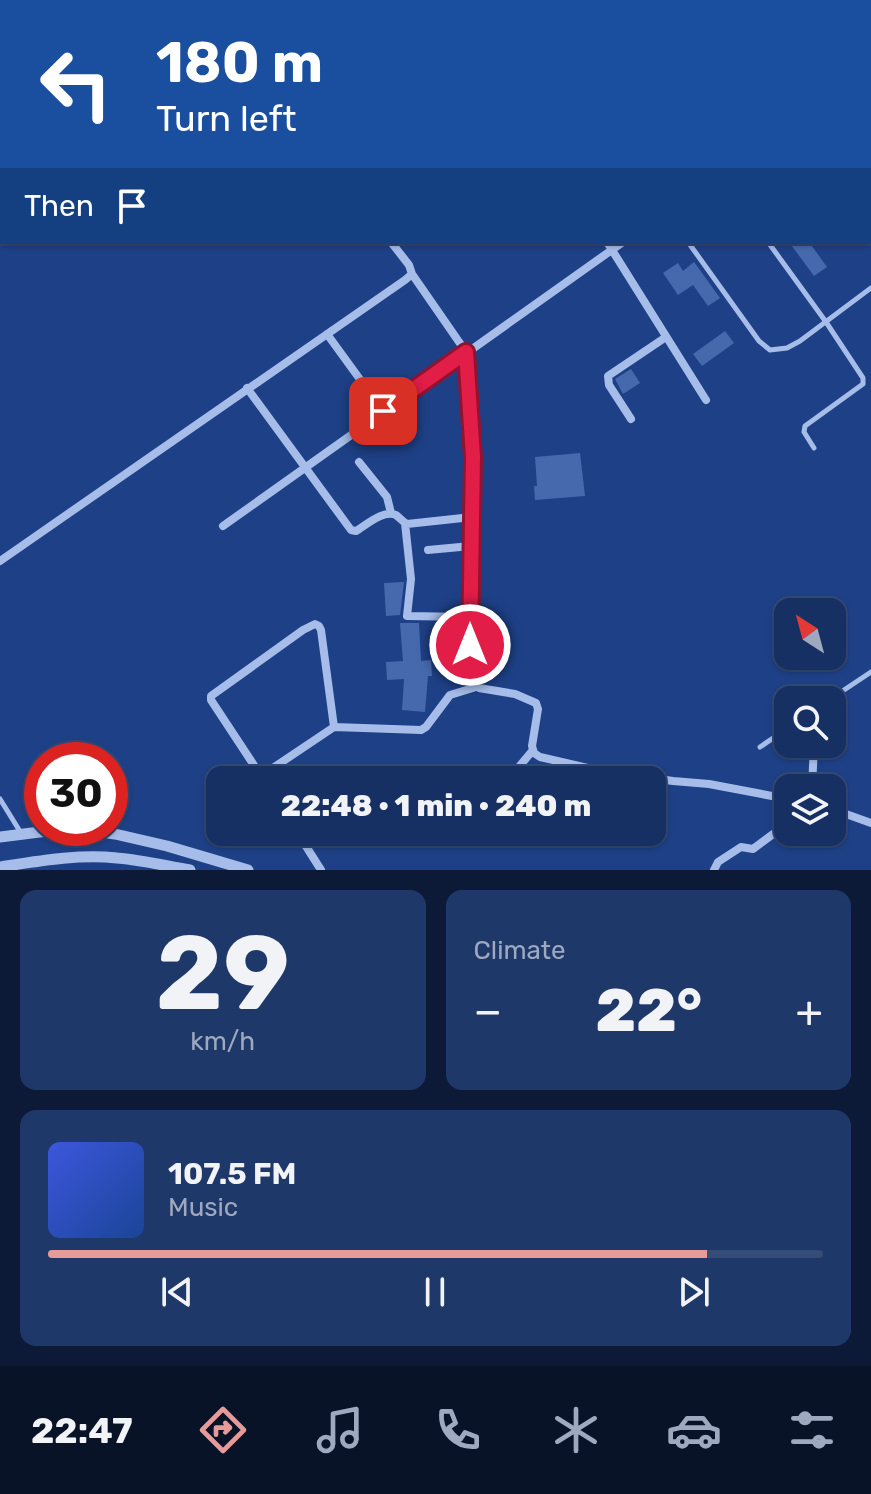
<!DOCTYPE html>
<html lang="en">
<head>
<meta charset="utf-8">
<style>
  body { margin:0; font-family:Rubik,sans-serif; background:#1f386a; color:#f1f3f6; height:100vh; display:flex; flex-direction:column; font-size:30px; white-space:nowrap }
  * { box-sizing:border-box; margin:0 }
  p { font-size:26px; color:#9ea9bf }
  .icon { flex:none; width:44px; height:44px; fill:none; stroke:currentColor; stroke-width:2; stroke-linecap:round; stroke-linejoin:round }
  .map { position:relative; height:870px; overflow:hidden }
  .side { display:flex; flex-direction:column; gap:20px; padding:20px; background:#0c1a37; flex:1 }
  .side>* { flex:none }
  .banner { position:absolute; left:0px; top:0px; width:872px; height:244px; box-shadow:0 2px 6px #0004,0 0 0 2px #354b78; background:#1a4fa0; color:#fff; overflow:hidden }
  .needle { width:52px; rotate:324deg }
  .buttons { position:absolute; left:774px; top:598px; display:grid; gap:16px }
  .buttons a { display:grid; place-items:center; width:72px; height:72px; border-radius:16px; background:#163064; box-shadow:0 2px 6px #0004,0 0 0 2px #354b78; font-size:40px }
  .speed { position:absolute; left:24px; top:742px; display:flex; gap:16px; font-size:40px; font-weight:700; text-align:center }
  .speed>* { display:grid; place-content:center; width:104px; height:104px; border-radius:50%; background:#163064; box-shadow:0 2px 6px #0004,0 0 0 2px #354b78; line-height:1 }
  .speed .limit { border:12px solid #d22; background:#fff; color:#111 }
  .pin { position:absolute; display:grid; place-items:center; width:68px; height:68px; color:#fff; margin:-34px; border-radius:16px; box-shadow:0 4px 12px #0006 }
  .me { position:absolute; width:88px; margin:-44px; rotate:0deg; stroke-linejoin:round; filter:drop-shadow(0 0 6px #0008) }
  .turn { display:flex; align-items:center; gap:28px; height:168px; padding:0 24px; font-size:36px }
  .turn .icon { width:104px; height:104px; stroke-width:2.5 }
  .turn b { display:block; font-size:56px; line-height:68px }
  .then { display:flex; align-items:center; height:76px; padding:0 24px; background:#0003; gap:16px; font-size:30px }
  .big { font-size:60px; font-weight:800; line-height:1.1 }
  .side .card { flex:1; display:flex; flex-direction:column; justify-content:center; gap:12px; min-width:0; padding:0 28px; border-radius:16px; background:#1f386a }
  .side .dial { align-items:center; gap:0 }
  .dial b { font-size:104px; line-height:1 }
  .song { display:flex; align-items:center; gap:24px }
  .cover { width:96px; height:96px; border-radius:12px; background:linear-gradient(135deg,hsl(230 70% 55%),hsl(220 70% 35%)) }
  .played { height:8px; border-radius:4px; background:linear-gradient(90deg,#e69b98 85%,#354b78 85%) }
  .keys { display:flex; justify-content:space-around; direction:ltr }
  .heat { display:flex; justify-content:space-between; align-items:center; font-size:44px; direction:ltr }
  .side .tiles { flex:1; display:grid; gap:20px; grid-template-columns:1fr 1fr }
  .card:last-child { grid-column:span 2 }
  .trip { position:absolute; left:206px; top:766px; width:460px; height:80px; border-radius:16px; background:#163064; box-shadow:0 2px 6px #0004,0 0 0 2px #354b78; font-weight:800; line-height:80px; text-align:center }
  .menu { display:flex; height:128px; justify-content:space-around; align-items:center; background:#091328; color:#9ea9bf }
  .menu .icon { width:56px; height:56px }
  .menu .current { color:#e69b98 }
  .menu b { font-size:36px; color:#f1f3f6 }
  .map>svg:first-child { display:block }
</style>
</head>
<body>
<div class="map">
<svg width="871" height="870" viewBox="0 0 871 870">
  <rect width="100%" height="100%" fill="#1e4086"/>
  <path fill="#4669ae" d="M 789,242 L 809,242 L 827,267 L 814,276 Z
    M 694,262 L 720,298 L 708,306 L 693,285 L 678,295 L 663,273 L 678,263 L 683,271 Z
    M 725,331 L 734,343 L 702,366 L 693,354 Z
    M 631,369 L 640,383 L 623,394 L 615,379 Z
    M 580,453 L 585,496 L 535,500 L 534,486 L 537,486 L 535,457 Z
    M 404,582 L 400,615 L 386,616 L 384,583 Z
    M 400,623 L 419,623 L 421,661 L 431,660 L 432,676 L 428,676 L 425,712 L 402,710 L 404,679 L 387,680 L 386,662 L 403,661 Z
    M 444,624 L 462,624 L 463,638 L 443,638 Z"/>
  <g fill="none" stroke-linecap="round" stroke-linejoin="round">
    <path stroke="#a6bdea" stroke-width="5" d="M 651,0 L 652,2
      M 709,0 L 710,2
      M 260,2 L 263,0
      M 405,2 L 408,0
      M 688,242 L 759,341 L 770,350 L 787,348 L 800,341 L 871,288
      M 768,242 L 826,322 L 863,378 L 863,384 L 805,426 L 804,432 L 814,448
      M 829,700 L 871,672
      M 760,747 L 788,728
      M 0,799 L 21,833"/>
    <path stroke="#a6bdea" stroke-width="8" d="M 221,0 L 223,2
      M 769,0 L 771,2
      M 623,2 L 626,0
      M 870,67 L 871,66
      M 870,138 L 871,140
      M 607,242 L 706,400
      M 412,274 L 466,352 L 473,457 L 469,617 L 471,677 L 474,684 L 479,688 L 515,694 L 536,703 L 538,709 L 532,746 L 534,753 L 540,757 L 601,771 L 673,781 L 709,784 L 788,799
      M 327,334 L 383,411
      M 247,388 L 351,530 L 356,531 C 366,525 384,509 396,515 C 400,518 403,522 407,524 L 472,517
      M 631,419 L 609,385 L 608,376 L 666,337
      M 359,462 L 387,497 L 391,513
      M 405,523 L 411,579 L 407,616 L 469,617
      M 223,526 L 623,242
      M 428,550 L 471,546
      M 0,561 L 405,280 L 412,274 L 409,265 L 391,242
      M 261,776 L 211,700 L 211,696 L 303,630 L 315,624 L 319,626 L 321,630 L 334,727
      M 263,779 L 261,776 L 334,727 L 421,730 L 426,727 L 450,695 L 476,687
      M 508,780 L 533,750
      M 812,788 L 814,744
      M 832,809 L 871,823
      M 297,832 L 321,870
      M 714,870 L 718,862 L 741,847 L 753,849 L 788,823"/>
    <path stroke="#a6bdea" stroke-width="11" d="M 0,837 L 63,829 L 87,830 L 115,834 L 167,846 L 248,870
      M 0,867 C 39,861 78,854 117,858 C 142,860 166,866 190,870"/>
  </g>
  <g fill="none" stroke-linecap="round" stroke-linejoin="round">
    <defs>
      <path id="route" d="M 383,411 L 466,352 L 473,457 L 470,645"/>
    </defs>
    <use href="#route" stroke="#92132f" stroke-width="20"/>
    <use href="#route" stroke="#e11d48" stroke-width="14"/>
  </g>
</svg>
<div class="buttons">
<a><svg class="needle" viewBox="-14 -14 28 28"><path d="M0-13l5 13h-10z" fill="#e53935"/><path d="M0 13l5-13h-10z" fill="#9ea9bf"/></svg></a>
<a><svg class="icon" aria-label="search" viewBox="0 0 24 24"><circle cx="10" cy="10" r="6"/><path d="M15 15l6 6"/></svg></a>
<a><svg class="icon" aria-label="layers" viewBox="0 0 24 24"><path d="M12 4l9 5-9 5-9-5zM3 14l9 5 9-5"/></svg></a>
</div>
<div class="speed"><div class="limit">30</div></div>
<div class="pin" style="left:383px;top:411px;background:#d93025"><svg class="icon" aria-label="arrive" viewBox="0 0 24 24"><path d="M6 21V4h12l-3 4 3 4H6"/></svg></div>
<svg class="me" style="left:470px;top:645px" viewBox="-20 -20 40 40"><circle r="17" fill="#e11d48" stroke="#fff" stroke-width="3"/><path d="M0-11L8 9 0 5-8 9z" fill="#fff"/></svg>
<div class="trip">22:48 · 1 min · 240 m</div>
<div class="banner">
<div class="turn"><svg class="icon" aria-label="left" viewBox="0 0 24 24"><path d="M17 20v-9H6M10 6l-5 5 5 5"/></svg><div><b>180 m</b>Turn left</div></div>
<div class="then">Then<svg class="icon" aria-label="arrive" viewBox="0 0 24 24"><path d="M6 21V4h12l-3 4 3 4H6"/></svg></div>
</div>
</div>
<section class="side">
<div class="tiles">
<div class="card dial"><b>29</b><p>km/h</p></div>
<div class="card"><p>Climate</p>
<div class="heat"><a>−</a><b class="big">22°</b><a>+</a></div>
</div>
<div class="card">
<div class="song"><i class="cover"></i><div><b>107.5 FM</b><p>Music</p></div></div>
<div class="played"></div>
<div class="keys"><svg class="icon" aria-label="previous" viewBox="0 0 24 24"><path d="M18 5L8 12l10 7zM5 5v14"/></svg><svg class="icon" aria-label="pause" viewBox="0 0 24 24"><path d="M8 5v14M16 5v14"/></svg><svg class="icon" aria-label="next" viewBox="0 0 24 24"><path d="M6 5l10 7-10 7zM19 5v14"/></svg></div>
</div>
</div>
</section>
<nav class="menu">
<b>22:47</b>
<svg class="icon current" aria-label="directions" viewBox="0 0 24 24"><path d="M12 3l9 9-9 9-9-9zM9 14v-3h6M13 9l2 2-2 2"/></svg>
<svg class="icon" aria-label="music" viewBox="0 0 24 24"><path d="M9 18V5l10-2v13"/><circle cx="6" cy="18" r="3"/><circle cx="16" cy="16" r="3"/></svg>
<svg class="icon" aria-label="phone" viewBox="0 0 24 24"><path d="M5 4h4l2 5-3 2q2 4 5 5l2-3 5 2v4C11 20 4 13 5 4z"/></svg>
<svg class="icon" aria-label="climate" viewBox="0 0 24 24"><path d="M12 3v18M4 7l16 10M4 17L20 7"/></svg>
<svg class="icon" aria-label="car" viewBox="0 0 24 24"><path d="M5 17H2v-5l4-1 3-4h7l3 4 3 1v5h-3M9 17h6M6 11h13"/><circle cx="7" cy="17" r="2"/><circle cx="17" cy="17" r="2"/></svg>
<svg class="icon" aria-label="filters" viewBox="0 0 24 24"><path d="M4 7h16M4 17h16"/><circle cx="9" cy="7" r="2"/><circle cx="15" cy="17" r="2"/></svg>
</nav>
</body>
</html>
